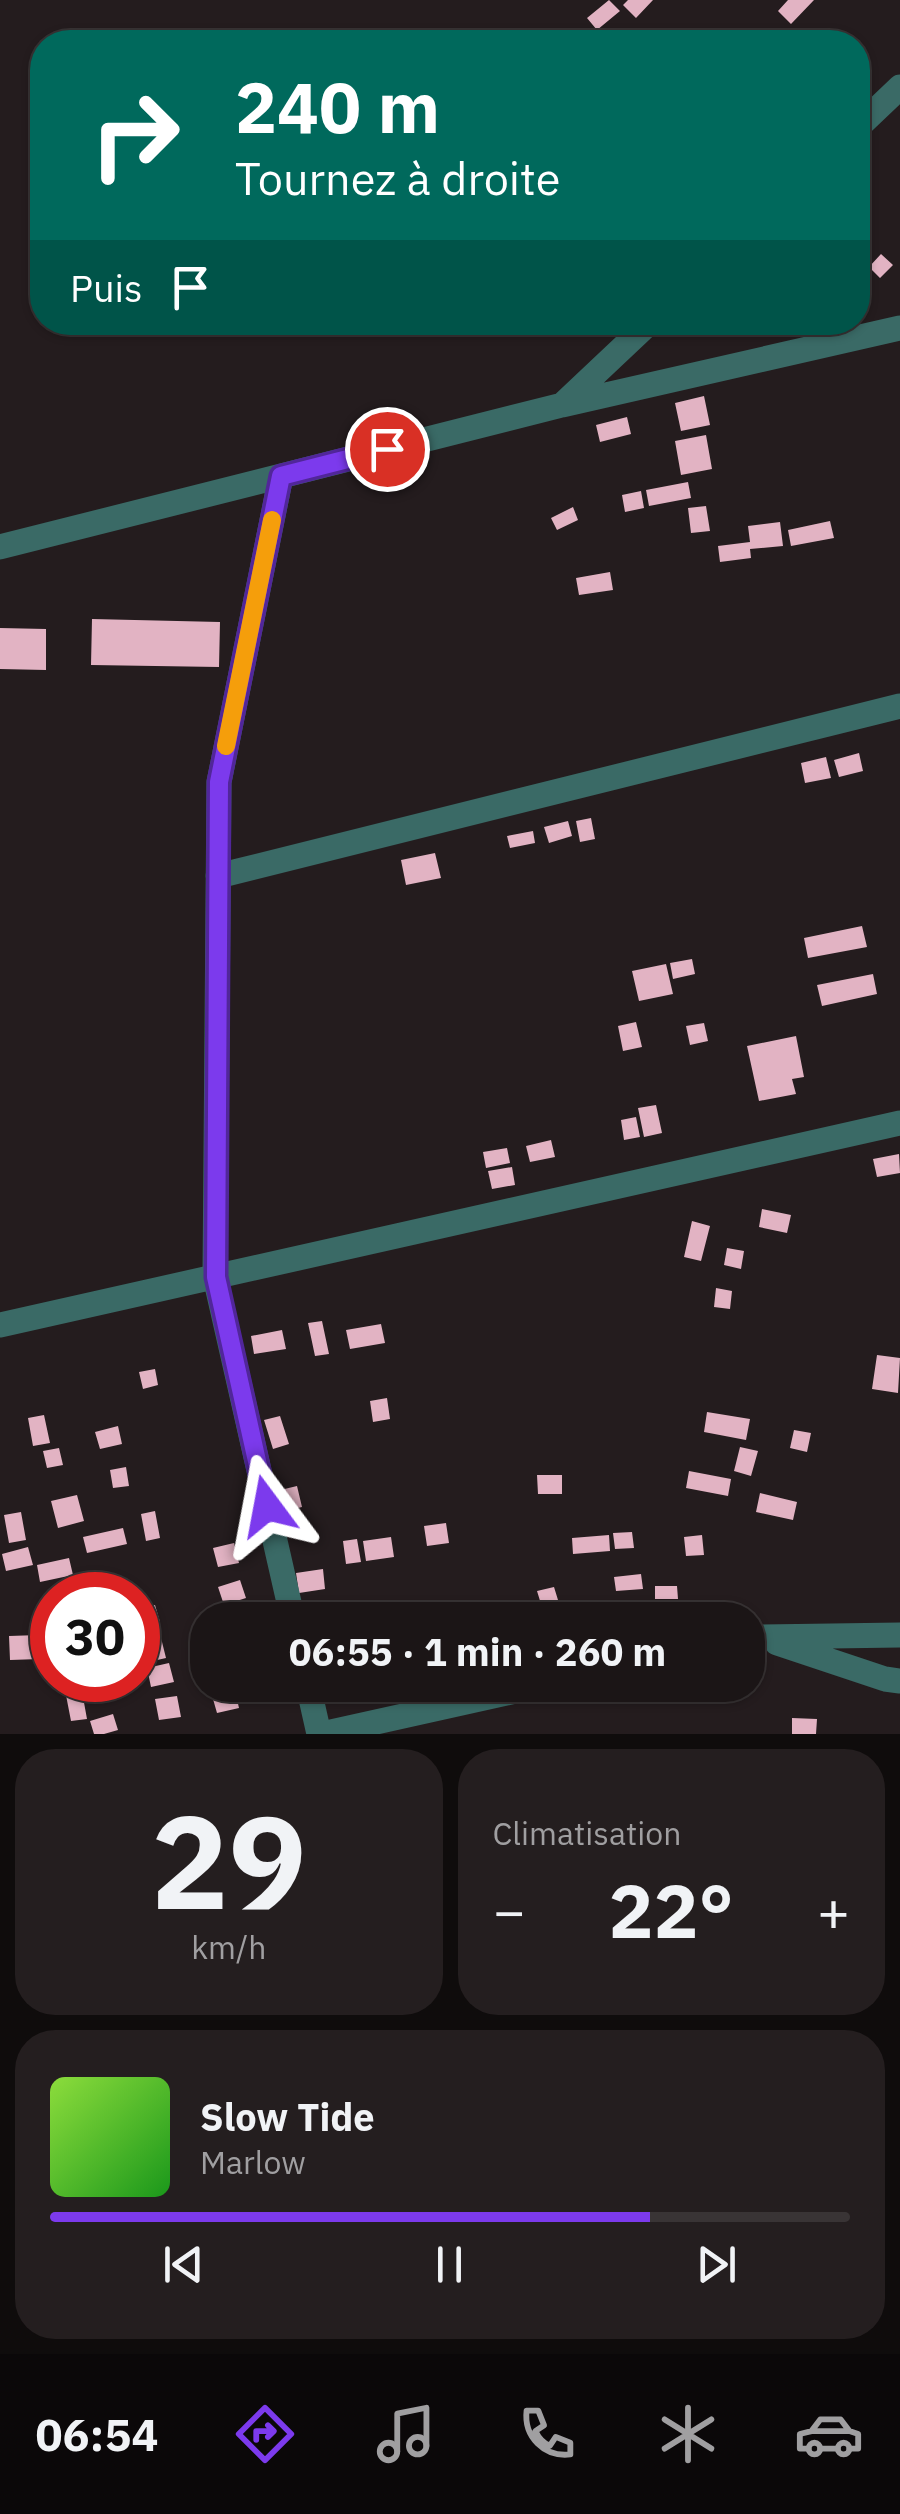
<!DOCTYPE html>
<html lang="fr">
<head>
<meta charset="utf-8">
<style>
  body { margin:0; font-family:"IBM Plex Sans",sans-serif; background:#241e1f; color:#f1f3f6; height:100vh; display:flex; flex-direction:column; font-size:38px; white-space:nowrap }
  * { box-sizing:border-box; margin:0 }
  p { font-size:32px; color:#a09fa1 }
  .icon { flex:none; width:55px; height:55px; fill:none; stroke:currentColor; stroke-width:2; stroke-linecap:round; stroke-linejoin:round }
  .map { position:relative; height:1734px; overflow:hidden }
  .details { display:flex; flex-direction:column; gap:15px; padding:15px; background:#0f0c0c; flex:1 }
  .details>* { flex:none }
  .hud { position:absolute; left:30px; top:30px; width:840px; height:305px; border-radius:40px; box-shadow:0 2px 8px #0004,0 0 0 2px #393435; background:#00695c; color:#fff; overflow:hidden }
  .speed { position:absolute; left:30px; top:1572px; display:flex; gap:20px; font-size:50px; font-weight:700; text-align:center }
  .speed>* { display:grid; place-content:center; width:130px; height:130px; border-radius:50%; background:#1b1516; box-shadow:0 2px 8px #0004,0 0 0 2px #393435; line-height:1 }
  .speed .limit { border:15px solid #d22; background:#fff; color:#111 }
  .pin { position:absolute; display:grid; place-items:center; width:85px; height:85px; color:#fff; margin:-42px; border:5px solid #fff; border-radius:50%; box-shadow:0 2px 10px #0007 }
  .me { position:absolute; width:110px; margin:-55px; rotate:347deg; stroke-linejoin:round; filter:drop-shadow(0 0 8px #0008) }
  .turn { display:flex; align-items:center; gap:35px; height:210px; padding:0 40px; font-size:45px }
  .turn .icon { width:130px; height:130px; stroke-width:2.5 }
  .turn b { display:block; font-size:70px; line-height:85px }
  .then { display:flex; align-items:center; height:95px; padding:0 40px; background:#0003; gap:20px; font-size:38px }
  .big { font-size:75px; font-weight:700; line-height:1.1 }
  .details .widget { flex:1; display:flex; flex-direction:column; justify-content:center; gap:15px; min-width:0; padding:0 35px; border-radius:40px; background:#241e1f }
  .details .dial { align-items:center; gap:0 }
  .dial b { font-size:130px; line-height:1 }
  .song { display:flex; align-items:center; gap:30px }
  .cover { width:120px; height:120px; border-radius:15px; background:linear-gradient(135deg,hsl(90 70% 55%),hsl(120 70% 35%)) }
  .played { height:10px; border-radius:5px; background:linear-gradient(90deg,#7c3aed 75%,#393435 75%) }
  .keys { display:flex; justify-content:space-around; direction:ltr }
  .heat { display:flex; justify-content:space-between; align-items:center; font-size:55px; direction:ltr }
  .details .tiles { flex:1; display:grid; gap:15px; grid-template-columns:1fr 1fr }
  .widget:last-child { grid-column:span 2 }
  .trip { position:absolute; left:190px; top:1602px; width:575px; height:100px; border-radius:40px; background:#1b1516; box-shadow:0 2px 8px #0004,0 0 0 2px #393435; font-weight:700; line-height:100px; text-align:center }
  .menu { display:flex; height:160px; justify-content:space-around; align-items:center; background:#0b0809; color:#a09fa1 }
  .menu .icon { width:70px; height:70px }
  .menu .on { color:#7c3aed }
  .menu b { font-size:45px; color:#f1f3f6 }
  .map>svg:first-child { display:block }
</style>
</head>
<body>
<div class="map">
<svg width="900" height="1734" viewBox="0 0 900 1734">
  <rect width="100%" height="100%" fill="#241c1e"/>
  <path fill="#e2b3c3" d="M 609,0 L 620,11 L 597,30 L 587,18 Z
    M 628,0 L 653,0 L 636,18 L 623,5 Z
    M 788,0 L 814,0 L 791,24 L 778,11 Z
    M 881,254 L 893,265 L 880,278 L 869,267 Z
    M 704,396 L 710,425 L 681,431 L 675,403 Z
    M 627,417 L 631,434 L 600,442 L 596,425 Z
    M 706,435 L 712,469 L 681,475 L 675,441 Z
    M 688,482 L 691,498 L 649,506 L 646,490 Z
    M 641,491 L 644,508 L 625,512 L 622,495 Z
    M 706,506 L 710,531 L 691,533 L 688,508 Z
    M 573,507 L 578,520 L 557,530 L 551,518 Z
    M 830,521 L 834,538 L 791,546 L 788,530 Z
    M 780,522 L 783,546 L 750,549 L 751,558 L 720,562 L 718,546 L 750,542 L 748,526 Z
    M 610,572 L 613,590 L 579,595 L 576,578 Z
    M 92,619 L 220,622 L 219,667 L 91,665 Z
    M 0,628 L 46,629 L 46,670 L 0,669 Z
    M 859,753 L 863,771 L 839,777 L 834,760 Z
    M 826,757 L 831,778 L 805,783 L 801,763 Z
    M 591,818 L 595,839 L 580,842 L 576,821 Z
    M 568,821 L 572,836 L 549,843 L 544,827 Z
    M 533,831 L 535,843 L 510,848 L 507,836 Z
    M 435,853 L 441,878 L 406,885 L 401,860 Z
    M 862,926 L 867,947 L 808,958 L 804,938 Z
    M 692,959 L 695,974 L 673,979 L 670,963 Z
    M 666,964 L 673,994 L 639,1001 L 632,971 Z
    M 873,974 L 877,994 L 822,1006 L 817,985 Z
    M 636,1022 L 642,1047 L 623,1051 L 618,1026 Z
    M 704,1023 L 708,1041 L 690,1045 L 686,1026 Z
    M 796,1036 L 804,1077 L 792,1079 L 796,1094 L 759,1101 L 747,1046 Z
    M 656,1105 L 662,1133 L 644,1137 L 638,1108 Z
    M 636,1117 L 640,1137 L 624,1140 L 621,1120 Z
    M 551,1140 L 555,1157 L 530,1162 L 526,1146 Z
    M 507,1148 L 510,1163 L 486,1168 L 483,1152 Z
    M 899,1154 L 900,1173 L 877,1177 L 873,1159 Z
    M 512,1167 L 515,1185 L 492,1189 L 488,1171 Z
    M 762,1209 L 791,1215 L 787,1233 L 759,1227 Z
    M 692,1221 L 710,1226 L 701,1261 L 684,1257 Z
    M 727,1248 L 744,1251 L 741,1269 L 724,1265 Z
    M 716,1288 L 732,1291 L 730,1309 L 714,1307 Z
    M 322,1321 L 329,1354 L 315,1356 L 308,1323 Z
    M 381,1324 L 385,1343 L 350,1349 L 346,1330 Z
    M 282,1330 L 286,1349 L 254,1354 L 251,1336 Z
    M 877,1355 L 900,1358 L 898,1393 L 872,1389 Z
    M 155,1369 L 158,1385 L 143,1389 L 139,1372 Z
    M 387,1398 L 390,1419 L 373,1422 L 370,1401 Z
    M 707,1412 L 750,1419 L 746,1440 L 704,1432 Z
    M 44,1415 L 50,1443 L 33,1446 L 28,1418 Z
    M 280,1416 L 289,1444 L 273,1449 L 264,1420 Z
    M 118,1426 L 122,1444 L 100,1449 L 95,1432 Z
    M 794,1430 L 811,1433 L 807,1452 L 790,1448 Z
    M 740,1447 L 758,1451 L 751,1476 L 734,1471 Z
    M 59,1448 L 63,1465 L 47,1468 L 43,1451 Z
    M 126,1467 L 129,1486 L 113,1488 L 110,1470 Z
    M 689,1471 L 731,1479 L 728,1496 L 686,1488 Z
    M 537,1475 L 562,1475 L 562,1494 L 538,1494 Z
    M 297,1486 L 302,1507 L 277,1513 L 272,1492 Z
    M 760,1493 L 797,1502 L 793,1520 L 756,1512 Z
    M 77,1495 L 84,1521 L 58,1528 L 51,1501 Z
    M 155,1511 L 160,1538 L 146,1541 L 141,1514 Z
    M 21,1512 L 26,1540 L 9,1543 L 4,1515 Z
    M 446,1523 L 449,1543 L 427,1546 L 424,1526 Z
    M 123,1528 L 127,1544 L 87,1553 L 83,1537 Z
    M 632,1532 L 634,1548 L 615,1549 L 613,1533 Z
    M 609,1535 L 610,1551 L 573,1554 L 572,1538 Z
    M 702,1535 L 704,1555 L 686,1556 L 684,1537 Z
    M 391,1537 L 394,1557 L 366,1561 L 363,1541 Z
    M 357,1539 L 361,1562 L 346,1564 L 343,1541 Z
    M 234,1543 L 239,1563 L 218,1567 L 213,1548 Z
    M 28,1547 L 33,1565 L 6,1571 L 2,1554 Z
    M 69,1558 L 73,1575 L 40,1582 L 37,1565 Z
    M 323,1569 L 325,1589 L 299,1593 L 296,1573 Z
    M 641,1574 L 643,1589 L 616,1591 L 614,1577 Z
    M 240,1580 L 246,1598 L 224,1605 L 218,1587 Z
    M 655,1586 L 677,1586 L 678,1599 L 655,1599 Z
    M 554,1587 L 562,1613 L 545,1617 L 537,1591 Z
    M 349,1602 L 350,1620 L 323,1620 L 321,1603 Z
    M 155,1605 L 160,1622 L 138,1628 L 138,1610 Z
    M 643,1608 L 644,1620 L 620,1620 L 619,1611 Z
    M 39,1635 L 40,1659 L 10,1660 L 9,1636 Z
    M 161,1638 L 166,1658 L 144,1663 L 139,1642 Z
    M 169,1663 L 174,1682 L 151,1687 L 147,1668 Z
    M 81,1686 L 87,1719 L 71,1721 L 65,1690 Z
    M 234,1686 L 239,1708 L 217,1713 L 211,1692 Z
    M 177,1696 L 181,1717 L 159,1720 L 155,1699 Z
    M 113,1714 L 118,1730 L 104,1734 L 94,1734 L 90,1721 Z
    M 792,1718 L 817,1719 L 816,1734 L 792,1734 Z"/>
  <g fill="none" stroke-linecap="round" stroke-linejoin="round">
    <path stroke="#3a6a66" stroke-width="25" d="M 858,127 L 900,87
      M 562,405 L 650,322
      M 281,476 L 219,782 L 215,1277 L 293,1620
      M 0,547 L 562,405 L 900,328
      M 218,876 L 900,706
      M 0,1325 L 900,1123
      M 748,1640 L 758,1637 L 900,1635
      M 777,1643 L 885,1679 L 900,1681
      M 308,1685 L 319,1734
      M 322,1734 L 543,1685"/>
  </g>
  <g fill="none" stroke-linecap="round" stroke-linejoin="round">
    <defs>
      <path id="route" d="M 267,1506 L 216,1277 L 219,782 L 281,476 L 387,449"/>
    </defs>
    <use href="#route" stroke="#51269a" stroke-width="25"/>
    <use href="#route" stroke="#7c3aed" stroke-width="18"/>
    <path stroke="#f59e0b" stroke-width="18" d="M 226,746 L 272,520"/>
  </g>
</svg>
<div class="speed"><div class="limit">30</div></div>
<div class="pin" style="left:387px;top:449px;background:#d93025"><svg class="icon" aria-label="arrive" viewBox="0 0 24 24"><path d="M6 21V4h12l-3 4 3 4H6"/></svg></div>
<svg class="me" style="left:267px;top:1506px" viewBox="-20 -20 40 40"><path d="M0-17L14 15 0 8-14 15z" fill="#7c3aed" stroke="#fff" stroke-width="4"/></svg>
<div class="trip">06:55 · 1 min · 260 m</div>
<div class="hud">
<div class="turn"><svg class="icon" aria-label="right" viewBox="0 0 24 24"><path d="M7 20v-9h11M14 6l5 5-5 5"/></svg><div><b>240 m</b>Tournez à droite</div></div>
<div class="then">Puis<svg class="icon" aria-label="arrive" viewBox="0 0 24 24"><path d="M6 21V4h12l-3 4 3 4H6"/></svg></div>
</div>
</div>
<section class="details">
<div class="tiles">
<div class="widget dial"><b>29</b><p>km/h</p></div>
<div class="widget"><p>Climatisation</p>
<div class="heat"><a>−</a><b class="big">22°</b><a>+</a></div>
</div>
<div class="widget">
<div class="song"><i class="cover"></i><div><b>Slow Tide</b><p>Marlow</p></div></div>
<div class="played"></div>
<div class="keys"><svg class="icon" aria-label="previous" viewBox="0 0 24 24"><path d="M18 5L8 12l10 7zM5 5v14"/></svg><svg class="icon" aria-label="pause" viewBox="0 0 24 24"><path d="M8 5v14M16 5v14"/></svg><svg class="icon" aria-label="next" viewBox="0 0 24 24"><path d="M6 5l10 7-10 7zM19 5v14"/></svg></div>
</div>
</div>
</section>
<nav class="menu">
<b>06:54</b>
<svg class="icon on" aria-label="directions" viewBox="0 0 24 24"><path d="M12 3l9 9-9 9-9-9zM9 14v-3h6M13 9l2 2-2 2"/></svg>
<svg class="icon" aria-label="music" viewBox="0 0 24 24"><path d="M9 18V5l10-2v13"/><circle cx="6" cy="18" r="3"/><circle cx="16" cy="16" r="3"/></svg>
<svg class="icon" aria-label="phone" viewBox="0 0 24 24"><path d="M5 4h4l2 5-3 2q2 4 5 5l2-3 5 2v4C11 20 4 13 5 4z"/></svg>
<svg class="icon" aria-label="climate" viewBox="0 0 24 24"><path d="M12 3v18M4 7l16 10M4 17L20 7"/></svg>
<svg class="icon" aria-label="car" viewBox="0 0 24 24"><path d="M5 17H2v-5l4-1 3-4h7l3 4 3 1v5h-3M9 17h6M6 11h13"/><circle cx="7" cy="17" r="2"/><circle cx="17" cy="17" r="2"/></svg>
</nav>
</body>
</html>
